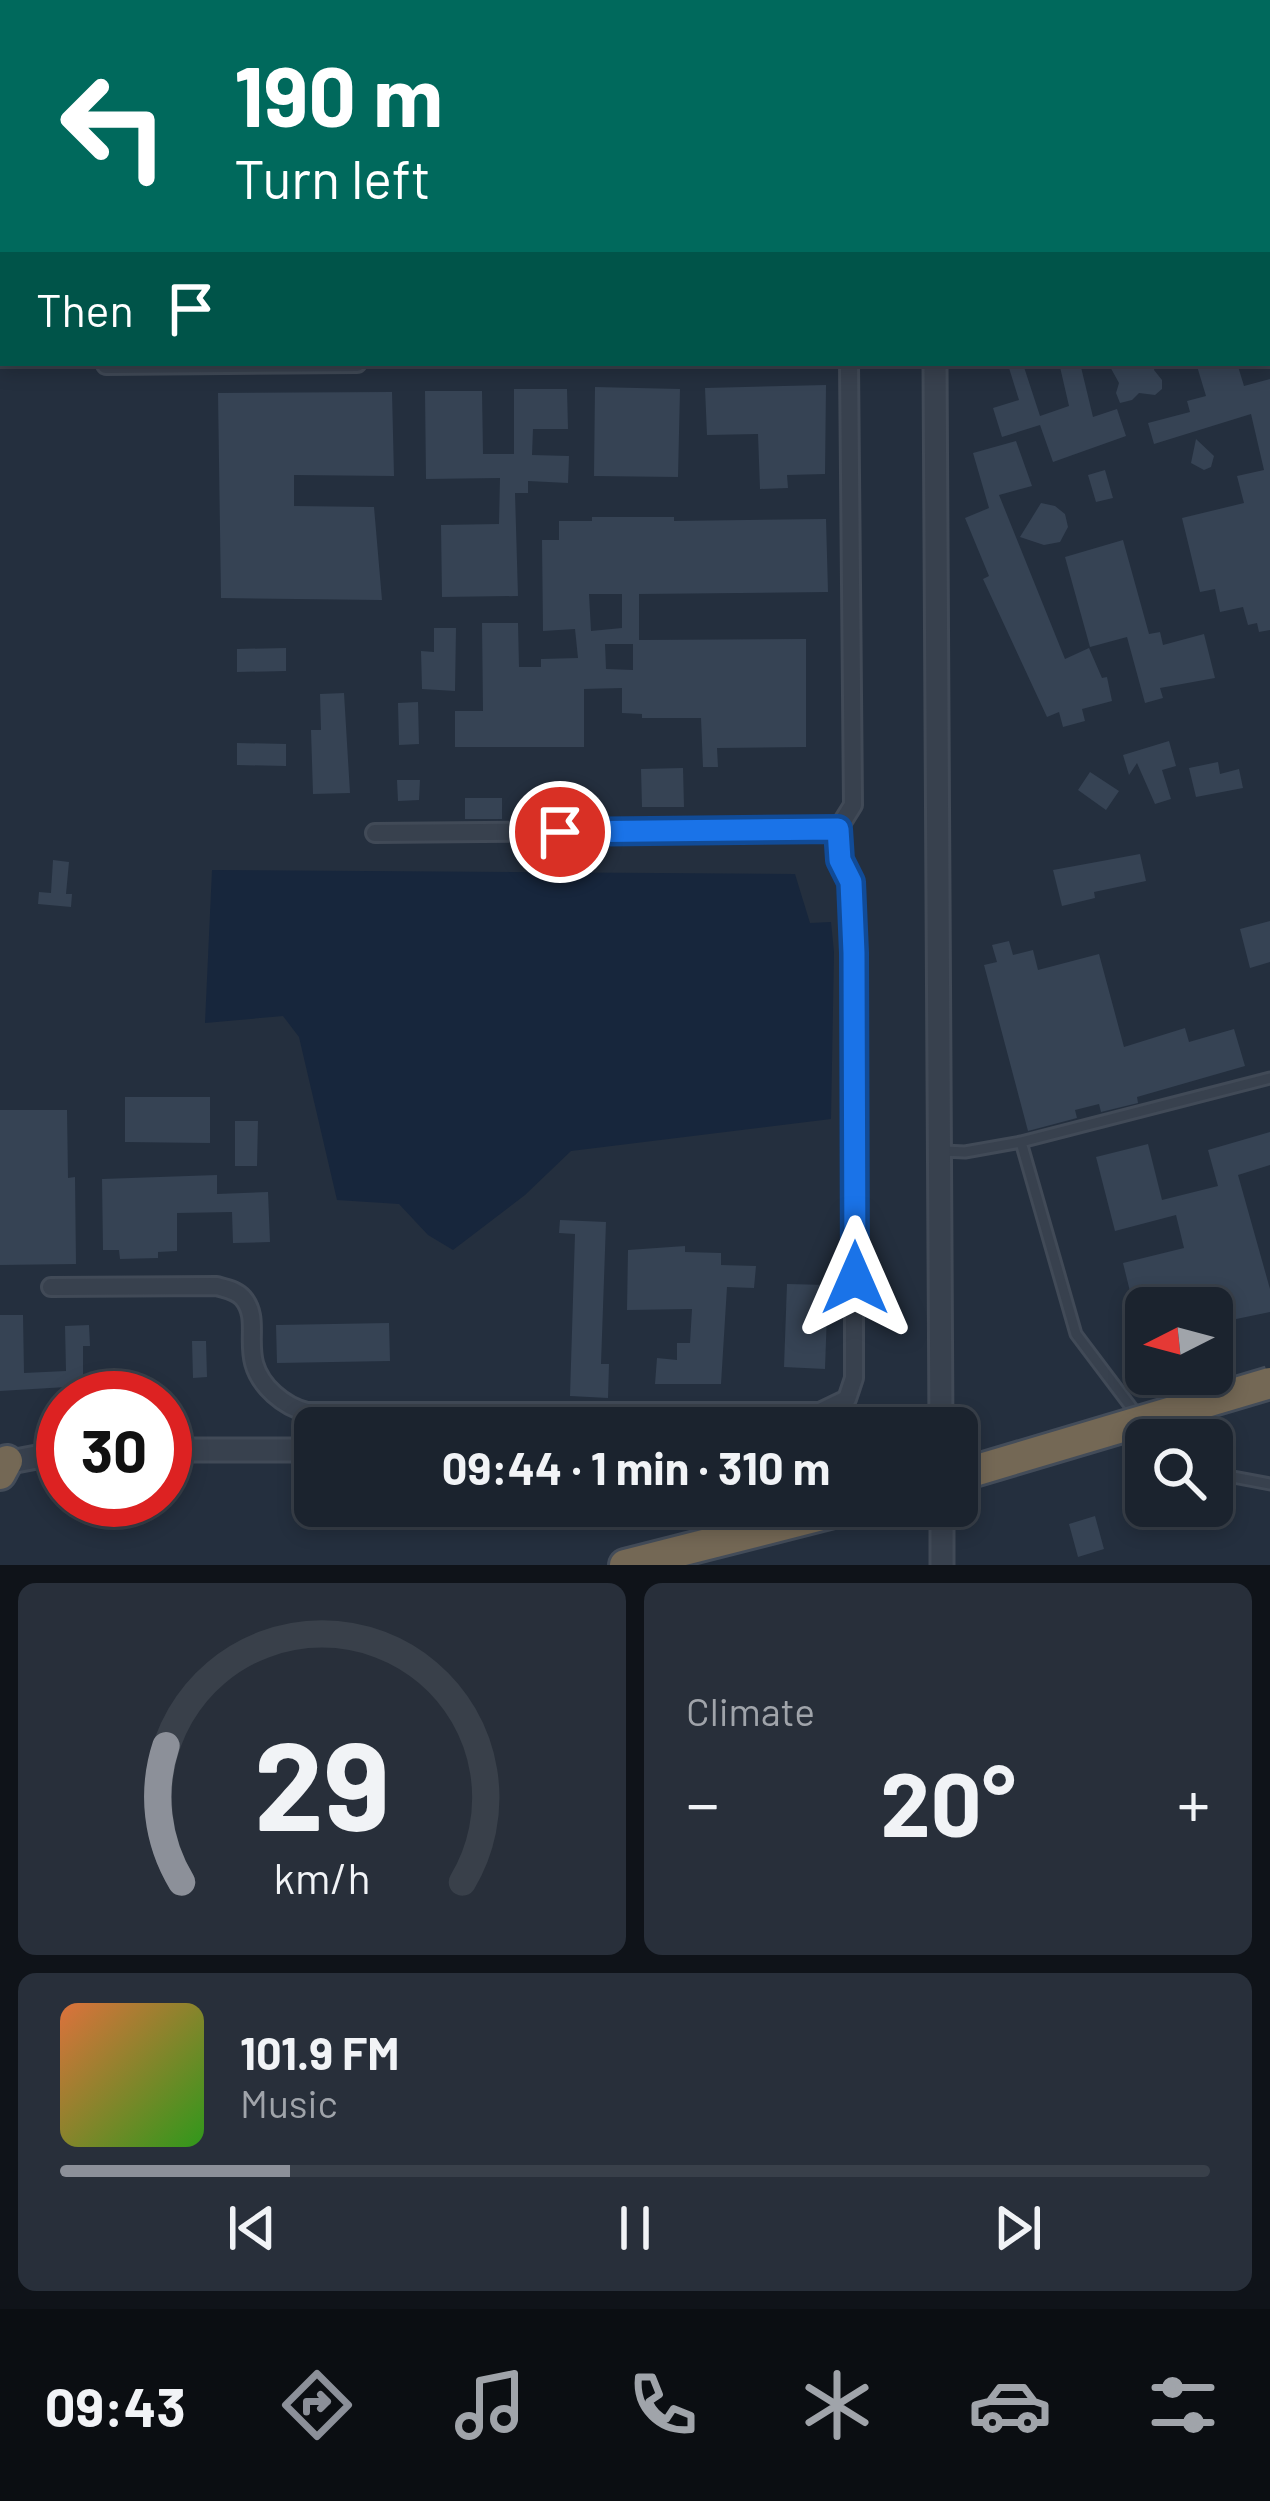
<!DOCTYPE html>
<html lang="en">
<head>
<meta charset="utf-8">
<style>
  body { margin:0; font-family:Barlow,sans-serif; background:#282f3a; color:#f1f3f6; height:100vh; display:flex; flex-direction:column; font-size:45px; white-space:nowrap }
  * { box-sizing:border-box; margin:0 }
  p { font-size:39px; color:#a0a4aa }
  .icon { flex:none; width:66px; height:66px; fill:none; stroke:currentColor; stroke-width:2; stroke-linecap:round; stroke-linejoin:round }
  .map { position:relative; height:1565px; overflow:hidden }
  .panel { display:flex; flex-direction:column; gap:18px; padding:18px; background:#0f1319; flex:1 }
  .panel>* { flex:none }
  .banner { position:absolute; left:0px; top:0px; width:1272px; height:366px; box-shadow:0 6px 18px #0003,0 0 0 3px #39404a; background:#00695c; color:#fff; overflow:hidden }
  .needle { width:78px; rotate:264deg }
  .buttons { position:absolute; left:1125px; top:1287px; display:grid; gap:24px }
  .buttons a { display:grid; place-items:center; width:108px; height:108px; border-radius:18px; background:#1b232e; box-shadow:0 6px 18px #0003,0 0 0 3px #39404a; font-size:60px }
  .speed { position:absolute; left:36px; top:1371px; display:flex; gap:24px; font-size:60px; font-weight:700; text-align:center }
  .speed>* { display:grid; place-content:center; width:156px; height:156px; border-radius:50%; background:#1b232e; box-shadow:0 6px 18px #0003,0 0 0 3px #39404a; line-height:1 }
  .speed .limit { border:18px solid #d22; background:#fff; color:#111 }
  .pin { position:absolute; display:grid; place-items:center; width:102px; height:102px; color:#fff; margin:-51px; border:6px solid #fff; border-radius:50%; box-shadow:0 3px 12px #0007 }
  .me { position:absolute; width:132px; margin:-66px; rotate:0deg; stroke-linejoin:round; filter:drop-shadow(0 0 9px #0008) }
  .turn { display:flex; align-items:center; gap:42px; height:252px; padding:0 36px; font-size:54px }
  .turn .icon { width:156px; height:156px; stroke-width:2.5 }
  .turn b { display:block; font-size:84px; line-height:102px }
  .then { display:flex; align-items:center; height:114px; padding:0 36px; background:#0003; gap:24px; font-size:45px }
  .big { font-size:90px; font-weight:700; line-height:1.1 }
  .panel .widget { flex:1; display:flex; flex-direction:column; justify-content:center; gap:18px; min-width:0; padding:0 42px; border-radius:18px; background:#282f3a }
  .panel .dial { align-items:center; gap:0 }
  .dial svg { height:312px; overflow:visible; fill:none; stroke:#39404a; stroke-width:7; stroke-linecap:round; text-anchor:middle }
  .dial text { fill:#f1f3f6; stroke:none }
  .song { display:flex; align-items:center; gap:36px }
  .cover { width:144px; height:144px; border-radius:18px; background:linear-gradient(135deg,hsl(20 70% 55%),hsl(110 70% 35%)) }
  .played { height:12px; border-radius:6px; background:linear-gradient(90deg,#8c9099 20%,#39404a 20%) }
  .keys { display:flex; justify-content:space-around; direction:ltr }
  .heat { display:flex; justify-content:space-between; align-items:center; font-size:66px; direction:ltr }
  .panel .tiles { flex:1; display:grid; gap:18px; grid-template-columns:1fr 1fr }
  .widget:last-child { grid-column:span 2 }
  .trip { position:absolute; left:294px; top:1407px; width:684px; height:120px; border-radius:18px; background:#1b232e; box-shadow:0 6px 18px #0003,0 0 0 3px #39404a; font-weight:700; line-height:120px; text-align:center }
  .dock { display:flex; height:192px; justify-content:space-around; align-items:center; background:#0b0e12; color:#a0a4aa }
  .dock .icon { width:84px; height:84px }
  .dock .active { color:#8c9099 }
  .dock b { font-size:54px; color:#f1f3f6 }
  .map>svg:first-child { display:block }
</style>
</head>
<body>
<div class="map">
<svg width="1270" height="1565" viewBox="0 0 1270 1565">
  <rect width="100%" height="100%" fill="#242f3e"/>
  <path fill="#17263c" d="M 212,870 L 795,874 L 810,923 L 831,922 L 834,952 L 831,1119 L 571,1151 L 525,1195 L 453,1250 L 428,1235 L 399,1204 L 337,1200 L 299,1037 L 283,1016 L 205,1023 Z"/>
  <path fill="#364354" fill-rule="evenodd" d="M 1080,363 L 1093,417 L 1117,409 L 1126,436 L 1053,462 L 1040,425 L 1002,437 L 993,408 L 1019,400 L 1009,368 L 1023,364 L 1040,416 L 1069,406 L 1060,367 Z
    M 1108,363 L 1156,363 L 1154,370 L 1162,380 L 1162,389 L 1155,395 L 1139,393 L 1132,400 L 1120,403 L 1116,393 L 1119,383 Z
    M 1196,363 L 1237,363 L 1244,386 L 1270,379 L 1270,630 L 1259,632 L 1257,623 L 1248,625 L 1243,607 L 1220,612 L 1215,589 L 1200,592 L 1182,518 L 1244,503 L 1237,476 L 1264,470 L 1251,414 L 1154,444 L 1148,423 L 1190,412 L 1187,401 L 1206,396 Z
    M 826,385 L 825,474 L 787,475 L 788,488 L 760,489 L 758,434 L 707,435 L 705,388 Z
    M 595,387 L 680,389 L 678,477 L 594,476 Z
    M 514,389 L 567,389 L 568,429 L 533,429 L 532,455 L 569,456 L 568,483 L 528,481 L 528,493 L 515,493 L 518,596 L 442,597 L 441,525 L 499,524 L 500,478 L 426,479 L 425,391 L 482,391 L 483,454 L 514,454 Z
    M 392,392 L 394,476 L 294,475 L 294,506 L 374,507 L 382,600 L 221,598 L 218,393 Z
    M 1196,439 L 1214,456 L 1211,467 L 1204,470 L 1191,463 Z
    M 1016,441 L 1032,486 L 999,495 L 1065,659 L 1089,648 L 1102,678 L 1107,677 L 1112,701 L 1082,709 L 1085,721 L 1063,727 L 1059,712 L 1047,717 L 983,579 L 989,576 L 965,518 L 989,508 L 973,453 Z
    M 1105,470 L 1113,498 L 1096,502 L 1088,475 Z
    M 1041,503 L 1055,506 L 1065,514 L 1068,527 L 1060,542 L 1044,545 L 1020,537 Z
    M 592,517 L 674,517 L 674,521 L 826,519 L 828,592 L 639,594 L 639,640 L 806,639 L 806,747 L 717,748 L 718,767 L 703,767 L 701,718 L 642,718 L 642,714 L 622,713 L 622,688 L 584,689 L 584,747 L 455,747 L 455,711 L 483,711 L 482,623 L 518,623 L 519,667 L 541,667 L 541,659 L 578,658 L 575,629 L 543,631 L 542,540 L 559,540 L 559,521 L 592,521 ZM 589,594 L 622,594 L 622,628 L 591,631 ZM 605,644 L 633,644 L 633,670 L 606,669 Z
    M 1123,540 L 1149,634 L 1160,632 L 1163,645 L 1204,634 L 1215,678 L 1160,688 L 1163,698 L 1145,703 L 1127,637 L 1090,647 L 1065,557 Z
    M 434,628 L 456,628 L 455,691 L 422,689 L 421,651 L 434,652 Z
    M 286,648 L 286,671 L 237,672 L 237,649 Z
    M 344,693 L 350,793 L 313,794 L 311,730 L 321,730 L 320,694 Z
    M 418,702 L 419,744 L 399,745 L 398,703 Z
    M 1169,741 L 1176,766 L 1162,770 L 1171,799 L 1155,804 L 1137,763 L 1129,775 L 1123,755 Z
    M 237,743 L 286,744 L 286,766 L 237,765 Z
    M 1218,762 L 1220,774 L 1239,769 L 1243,788 L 1196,797 L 1189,768 Z
    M 683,768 L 684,807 L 642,807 L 641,769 Z
    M 1090,772 L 1119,791 L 1106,810 L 1078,790 Z
    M 397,780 L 420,780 L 419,800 L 398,801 Z
    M 576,796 L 599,797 L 598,817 L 576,816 Z
    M 465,798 L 502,798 L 502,819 L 465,819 Z
    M 1140,854 L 1146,881 L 1094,892 L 1095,898 L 1062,906 L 1053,870 Z
    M 53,860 L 69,862 L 66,894 L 72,894 L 71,907 L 38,904 L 39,892 L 51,893 Z
    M 1270,921 L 1270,962 L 1250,968 L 1240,929 Z
    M 1009,941 L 1013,955 L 1033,950 L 1038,970 L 1099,954 L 1124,1047 L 1185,1028 L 1189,1042 L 1234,1029 L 1245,1066 L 1137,1097 L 1138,1103 L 1101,1112 L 1099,1104 L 1075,1110 L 1077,1118 L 1028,1131 L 984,965 L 997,962 L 992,945 Z
    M 125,1097 L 210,1097 L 210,1143 L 125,1142 Z
    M 0,1110 L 67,1110 L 68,1178 L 75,1177 L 76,1264 L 0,1265 Z
    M 235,1121 L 258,1121 L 257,1166 L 235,1166 Z
    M 1270,1132 L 1270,1165 L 1238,1175 L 1270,1289 L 1270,1312 L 1212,1324 L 1212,1308 L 1146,1308 L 1146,1335 L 1141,1336 L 1123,1263 L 1184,1248 L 1176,1215 L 1115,1231 L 1096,1157 L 1148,1144 L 1162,1200 L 1218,1186 L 1208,1150 Z
    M 217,1175 L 217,1194 L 268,1192 L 270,1242 L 233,1243 L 232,1212 L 177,1213 L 177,1251 L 158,1252 L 158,1258 L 120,1259 L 119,1250 L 103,1250 L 102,1179 Z
    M 560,1220 L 606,1222 L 601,1364 L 609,1364 L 608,1398 L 570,1396 L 575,1234 L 559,1233 Z
    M 685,1246 L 685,1252 L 721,1253 L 721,1265 L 756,1266 L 754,1288 L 727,1287 L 721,1384 L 655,1384 L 657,1358 L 677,1360 L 677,1343 L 690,1343 L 692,1309 L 627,1310 L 628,1250 Z
    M 787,1284 L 828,1285 L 825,1369 L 784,1367 Z
    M 0,1315 L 23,1315 L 24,1373 L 66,1371 L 65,1326 L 89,1325 L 90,1346 L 83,1346 L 83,1386 L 0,1391 Z
    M 389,1323 L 390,1361 L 277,1363 L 276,1325 Z
    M 192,1341 L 206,1341 L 207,1377 L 193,1378 Z
    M 1095,1516 L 1104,1549 L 1078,1557 L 1069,1524 Z"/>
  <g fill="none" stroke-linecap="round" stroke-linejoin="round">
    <defs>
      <path id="service" d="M 1269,145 L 1270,145
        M 1021,1142 L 1076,1334 L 1137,1415
        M 943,1151 L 965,1152 L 1021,1142 L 1270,1078
        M 1212,1473 L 1270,1484"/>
      <path id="minor" d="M 852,3 L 852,0
        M 106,365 L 357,363
        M 375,833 L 838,829
        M 51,1287 L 217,1286 C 226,1289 236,1290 243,1298 C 265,1324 234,1358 274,1394 C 284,1403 294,1409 307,1412 L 820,1412 L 847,1399 L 854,1378 L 854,953 L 851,882 L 840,860 L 838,829 L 853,805 L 849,363"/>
      <path id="tertiary" d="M 933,0 L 933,3
        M 935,363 L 941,1428
        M 165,1450 L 315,1450
        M 0,1464 L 63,1452
        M 942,1506 L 942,1565"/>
      <path id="motorway" d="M 0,1474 L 7,1461
        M 625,1565 L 857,1506"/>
    </defs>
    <use href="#service" stroke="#414a57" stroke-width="15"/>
    <use href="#minor" stroke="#414a57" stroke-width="22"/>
    <use href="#tertiary" stroke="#414a57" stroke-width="27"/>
    <use href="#motorway" stroke="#434c59" stroke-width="36"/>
    <use href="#service" stroke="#38414e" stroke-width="9"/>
    <use href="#minor" stroke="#38414e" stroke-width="16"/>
    <use href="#tertiary" stroke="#38414e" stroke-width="21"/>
    <use href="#motorway" stroke="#746855" stroke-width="30"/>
    <defs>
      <path id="motorway-bridge" d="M 957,1476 L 1270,1383"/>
    </defs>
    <use href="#motorway-bridge" stroke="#434c59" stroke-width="36" stroke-linecap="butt"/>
    <use href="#motorway-bridge" stroke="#746855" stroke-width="30"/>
  </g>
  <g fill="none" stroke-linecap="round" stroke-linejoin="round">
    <defs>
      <path id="route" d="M 560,832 L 838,829 L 840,860 L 851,882 L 854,953 L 855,1278"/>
    </defs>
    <use href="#route" stroke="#114b97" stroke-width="30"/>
    <use href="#route" stroke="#1a73e8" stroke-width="21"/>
  </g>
</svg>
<div class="buttons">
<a><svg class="needle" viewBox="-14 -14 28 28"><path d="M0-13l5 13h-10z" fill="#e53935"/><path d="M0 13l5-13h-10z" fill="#a0a4aa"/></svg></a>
<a><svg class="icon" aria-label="search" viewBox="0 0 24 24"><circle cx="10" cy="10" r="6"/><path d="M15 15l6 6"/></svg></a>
</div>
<div class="speed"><div class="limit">30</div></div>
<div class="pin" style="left:560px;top:832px;background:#d93025"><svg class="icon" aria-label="arrive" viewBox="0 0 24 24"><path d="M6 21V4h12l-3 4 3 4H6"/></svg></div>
<svg class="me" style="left:855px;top:1278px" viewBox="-20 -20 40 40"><path d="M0-17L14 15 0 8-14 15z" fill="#1a73e8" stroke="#fff" stroke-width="4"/></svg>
<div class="trip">09:44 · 1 min · 310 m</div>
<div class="banner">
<div class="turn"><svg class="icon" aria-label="left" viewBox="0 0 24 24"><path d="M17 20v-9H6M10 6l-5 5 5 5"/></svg><div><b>190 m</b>Turn left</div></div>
<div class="then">Then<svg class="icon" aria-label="arrive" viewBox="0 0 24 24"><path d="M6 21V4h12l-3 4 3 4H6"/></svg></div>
</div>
</div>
<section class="panel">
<div class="tiles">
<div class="widget dial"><svg viewBox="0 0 100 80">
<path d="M14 69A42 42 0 1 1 86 69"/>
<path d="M14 69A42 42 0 0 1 10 34" stroke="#8c9099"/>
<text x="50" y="56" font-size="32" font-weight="700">29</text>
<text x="50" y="72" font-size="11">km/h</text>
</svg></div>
<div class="widget"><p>Climate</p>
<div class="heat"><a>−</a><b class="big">20°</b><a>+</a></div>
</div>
<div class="widget">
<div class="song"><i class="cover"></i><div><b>101.9 FM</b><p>Music</p></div></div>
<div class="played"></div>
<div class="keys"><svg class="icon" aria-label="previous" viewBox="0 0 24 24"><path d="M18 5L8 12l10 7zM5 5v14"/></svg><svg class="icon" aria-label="pause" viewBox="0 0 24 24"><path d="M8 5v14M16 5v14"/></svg><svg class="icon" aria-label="next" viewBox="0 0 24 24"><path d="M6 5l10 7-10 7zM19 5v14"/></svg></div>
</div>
</div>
</section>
<nav class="dock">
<b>09:43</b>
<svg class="icon active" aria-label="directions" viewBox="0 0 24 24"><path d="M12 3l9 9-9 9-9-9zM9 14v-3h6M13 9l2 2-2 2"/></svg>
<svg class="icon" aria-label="music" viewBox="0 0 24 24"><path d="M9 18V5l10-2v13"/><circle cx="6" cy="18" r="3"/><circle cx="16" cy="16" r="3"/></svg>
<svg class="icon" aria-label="phone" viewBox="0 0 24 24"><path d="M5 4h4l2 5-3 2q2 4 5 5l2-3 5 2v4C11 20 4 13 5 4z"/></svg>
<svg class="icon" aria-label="climate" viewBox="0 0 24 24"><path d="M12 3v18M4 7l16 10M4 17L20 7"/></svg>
<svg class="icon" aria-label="car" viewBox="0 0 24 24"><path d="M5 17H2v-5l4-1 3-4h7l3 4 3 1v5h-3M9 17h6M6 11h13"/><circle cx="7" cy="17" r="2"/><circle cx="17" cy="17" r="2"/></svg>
<svg class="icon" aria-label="filters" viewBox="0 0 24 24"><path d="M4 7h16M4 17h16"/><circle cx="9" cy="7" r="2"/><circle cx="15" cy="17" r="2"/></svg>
</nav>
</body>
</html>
